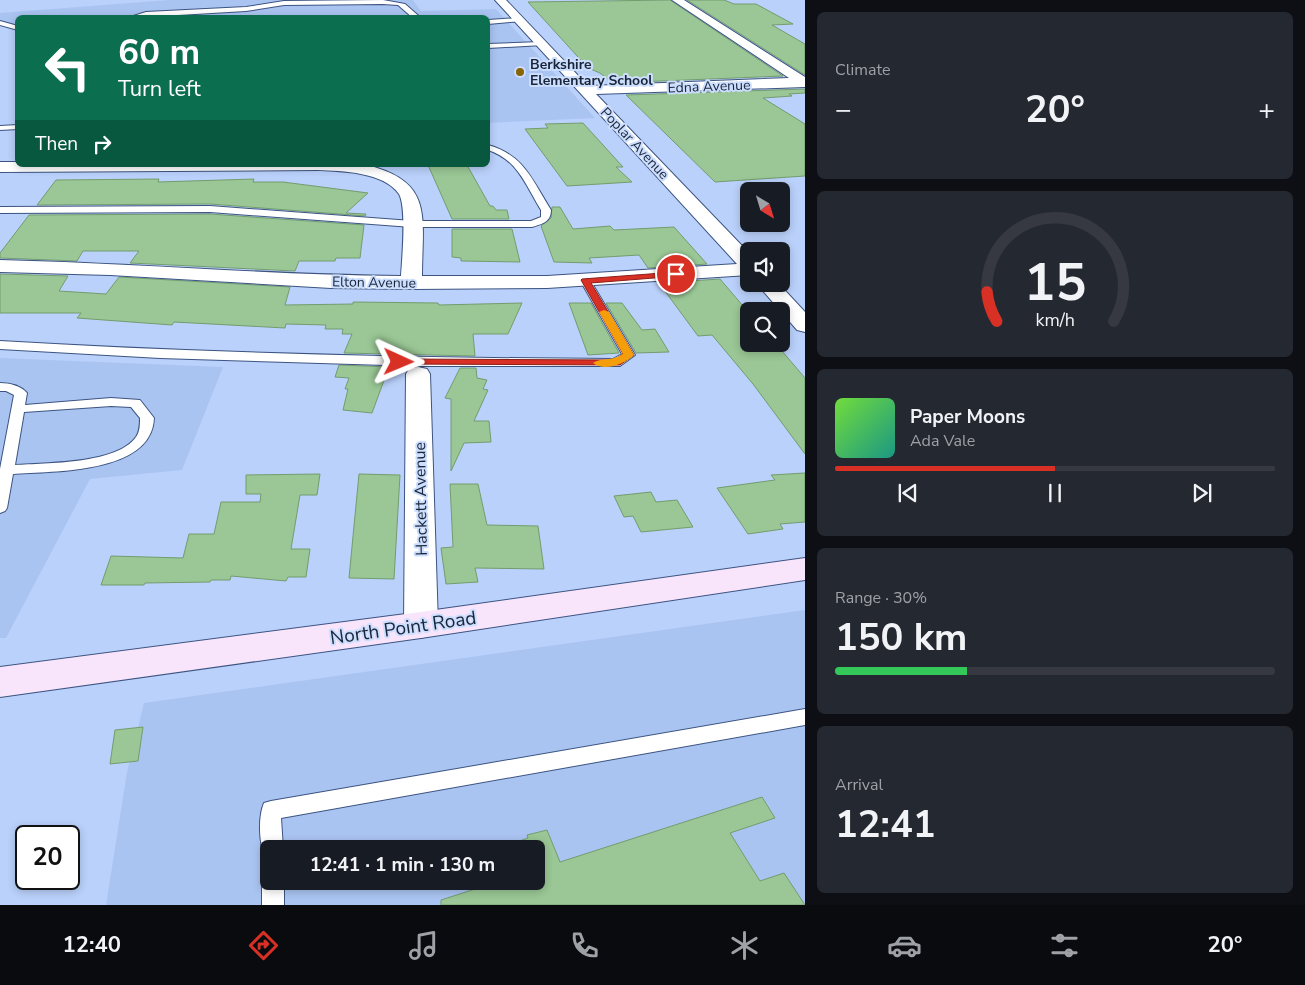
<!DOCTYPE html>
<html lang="en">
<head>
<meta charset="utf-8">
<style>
  body { margin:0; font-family:"Nunito Sans",sans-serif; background:#242831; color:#f1f3f6; height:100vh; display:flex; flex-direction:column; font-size:19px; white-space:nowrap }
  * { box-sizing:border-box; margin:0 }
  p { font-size:16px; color:#9ea1a6 }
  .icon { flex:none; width:28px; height:28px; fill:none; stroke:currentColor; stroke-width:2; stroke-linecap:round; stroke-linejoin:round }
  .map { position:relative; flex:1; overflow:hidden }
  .panel { display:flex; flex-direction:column; gap:12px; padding:12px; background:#0d0f14; width:500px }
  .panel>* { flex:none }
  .hud { position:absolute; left:15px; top:15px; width:475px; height:152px; border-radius:8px; box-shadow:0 2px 8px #0003; background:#0b6e4f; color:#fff; overflow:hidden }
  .needle { width:32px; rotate:142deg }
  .buttons { position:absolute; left:740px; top:182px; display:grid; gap:10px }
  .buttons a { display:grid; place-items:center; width:50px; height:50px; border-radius:8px; background:#171b24; box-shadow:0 2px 8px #0003; font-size:25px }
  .speed { position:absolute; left:15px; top:825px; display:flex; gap:10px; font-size:25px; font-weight:700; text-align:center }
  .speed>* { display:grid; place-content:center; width:65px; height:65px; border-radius:50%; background:#171b24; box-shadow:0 2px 8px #0003; line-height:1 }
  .speed .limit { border:2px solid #111; border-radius:8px; background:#fff; color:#111 }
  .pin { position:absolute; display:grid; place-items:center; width:42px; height:42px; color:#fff; margin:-21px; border:2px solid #fff; border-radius:50%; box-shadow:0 1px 5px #0007 }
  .me { position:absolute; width:55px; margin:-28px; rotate:91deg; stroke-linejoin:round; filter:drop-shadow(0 0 4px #0008) }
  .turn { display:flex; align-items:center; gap:18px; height:105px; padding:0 20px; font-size:22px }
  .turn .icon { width:65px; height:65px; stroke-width:2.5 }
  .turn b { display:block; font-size:35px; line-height:42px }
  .then { display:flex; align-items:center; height:48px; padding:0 20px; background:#0003; gap:10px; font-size:19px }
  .big { font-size:38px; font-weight:700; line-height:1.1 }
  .panel .card { flex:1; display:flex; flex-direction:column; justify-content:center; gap:8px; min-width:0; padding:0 18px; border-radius:8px; background:#242831 }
  .panel .dial { align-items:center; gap:0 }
  .dial svg { height:130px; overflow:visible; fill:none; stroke:#363941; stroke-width:7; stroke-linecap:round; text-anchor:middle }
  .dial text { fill:#f1f3f6; stroke:none }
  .song { display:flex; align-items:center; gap:15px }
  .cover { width:60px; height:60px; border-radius:8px; background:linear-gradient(135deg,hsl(100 70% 55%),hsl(170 70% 35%)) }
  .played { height:5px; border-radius:2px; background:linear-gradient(90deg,#d93025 50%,#363941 50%) }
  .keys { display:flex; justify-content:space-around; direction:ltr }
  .heat { display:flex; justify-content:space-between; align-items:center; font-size:28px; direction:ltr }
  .charge { height:8px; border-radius:4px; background:linear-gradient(90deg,#34c759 30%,#363941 0) }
  .trip { position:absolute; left:260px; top:840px; width:285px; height:50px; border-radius:8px; background:#171b24; box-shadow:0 2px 8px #0003; font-weight:700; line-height:50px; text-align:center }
  .tab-bar { display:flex; height:80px; justify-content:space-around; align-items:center; background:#090b0e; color:#9ea1a6 }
  .tab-bar .icon { width:35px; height:35px }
  .tab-bar .selected { color:#d93025 }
  .tab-bar b { font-size:22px; color:#f1f3f6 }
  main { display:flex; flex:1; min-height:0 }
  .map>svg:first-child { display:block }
</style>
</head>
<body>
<main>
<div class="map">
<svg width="805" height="905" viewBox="0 0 805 905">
  <rect width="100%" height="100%" fill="#bad1fb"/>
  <path fill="#aac4f2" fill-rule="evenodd" d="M 169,0 L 413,0 L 421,11 L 496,9 L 595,118 L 488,123 L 488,18 L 18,18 L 17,26 L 0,21 L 0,13 Z
    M 0,358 L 223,367 L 182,470 L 90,479 L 6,638 L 0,638 Z
    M 805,610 L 805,905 L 106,905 L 127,772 L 144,703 ZM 269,849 L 536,849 L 536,881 L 269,881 Z"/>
  <path fill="#9ac795" stroke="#739c6e" d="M 670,0 L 783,76 L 613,83 L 600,73 L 588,68 L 528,2 Z
    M 687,0 L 724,0 L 734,4 L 756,4 L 793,24 L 772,25 L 805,44 L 805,75 Z
    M 805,89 L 805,93 L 789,94 L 792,96 L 763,98 L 805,124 L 805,176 L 715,182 L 626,95 Z
    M 583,123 L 623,167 L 616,167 L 632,182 L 567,186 L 525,129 L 548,128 L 545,124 Z
    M 428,165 L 467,165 L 490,206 L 493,206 L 496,210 L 507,210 L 509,219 L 452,219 Z
    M 159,179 L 158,182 L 254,179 L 253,182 L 283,182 L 368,193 L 346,213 L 366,214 L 365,216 L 210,204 L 37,205 L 56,180 Z
    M 552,207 L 560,207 L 573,229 L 610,226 L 614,230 L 674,227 L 707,264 L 648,268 L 639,255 L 589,258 L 592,263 L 554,262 L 541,226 L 551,218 Z
    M 210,214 L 364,225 L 360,258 L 336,258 L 335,261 L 299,261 L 295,271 L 130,263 L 139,251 L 83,251 L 77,261 L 0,258 L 0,253 L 29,215 Z
    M 452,229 L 512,229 L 520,262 L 461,261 L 461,258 L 452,257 Z
    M 0,274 L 68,276 L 59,291 L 106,294 L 119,277 L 290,287 L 285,305 L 353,304 L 353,302 L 438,303 L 439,305 L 522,303 L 508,334 L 473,334 L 475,356 L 344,353 L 352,334 L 342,334 L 343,329 L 325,329 L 326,325 L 286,324 L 285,328 L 174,322 L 172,325 L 77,318 L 81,313 L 0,313 Z
    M 720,279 L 749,313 L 749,344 L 776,344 L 805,378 L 805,454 L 753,384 L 712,335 L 698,336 L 659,283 Z
    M 569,303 L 591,303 L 619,353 L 588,355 Z
    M 606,303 L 622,303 L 642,330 L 655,329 L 669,352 L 636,353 Z
    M 339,365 L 389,367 L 372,413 L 343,410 L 348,389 L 345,389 L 349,378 L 335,377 Z
    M 460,368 L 476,368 L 477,378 L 487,380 L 483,389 L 488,390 L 474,421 L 489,421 L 491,442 L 464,443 L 451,471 L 451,399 L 445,398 Z
    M 805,473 L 805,522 L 780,524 L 783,529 L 748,534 L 717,488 L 775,480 L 771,475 Z
    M 320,474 L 317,495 L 300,495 L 291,549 L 310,549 L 306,577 L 288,577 L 286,581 L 231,576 L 230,580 L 211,580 L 210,582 L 145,583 L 144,585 L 101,585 L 111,556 L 183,558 L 189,534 L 214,534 L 221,502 L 260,502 L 261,494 L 246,494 L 246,475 Z
    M 359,474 L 400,475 L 394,579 L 349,578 Z
    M 450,484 L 478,484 L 487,525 L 538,526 L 544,569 L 475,568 L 478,582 L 446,584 L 441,548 L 453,547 Z
    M 651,492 L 656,502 L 677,500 L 693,527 L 641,532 L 633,516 L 624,517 L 614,496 Z
    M 143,727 L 138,761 L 110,764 L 115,730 Z
    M 762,797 L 775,818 L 730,833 L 760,881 L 784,873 L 805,905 L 441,905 L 441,900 L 500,881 L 536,881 L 536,849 L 516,849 L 514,843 L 528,838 L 527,835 L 547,830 L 560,862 Z"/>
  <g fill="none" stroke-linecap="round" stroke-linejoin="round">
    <defs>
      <path id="lane" d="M 383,0 L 405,4 L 421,18 L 413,18 L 398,5 L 383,4 L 284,5 L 246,11 L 127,18 L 146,12 L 246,7 L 284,1 Z
        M 519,18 L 521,21 L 488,24 L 488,20 Z
        M 0,21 L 18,26 L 18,30 L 0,25 Z
        M 541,42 L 543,45 L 488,48 L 488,44 Z
        M 18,125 L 18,129 L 0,130 L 0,126 Z
        M 488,145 C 524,155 532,180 551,210 C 551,222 542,224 532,227 L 412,227 L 210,212 L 0,213 L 0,207 L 210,206 L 412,221 L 531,221 L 541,217 L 541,210 C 525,184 518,160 488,150 Z
        M 585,277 L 590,280 L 635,355 L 620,366 L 419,366 L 160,358 L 0,349 L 0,341 C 204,353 409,358 613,359 L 622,354 L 580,280 Z
        M 0,383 C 10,383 21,386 27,393 L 25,405 L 111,398 L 140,400 L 154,418 C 152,474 53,471 13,474 L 7,508 L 5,511 L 0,513 L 0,469 L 14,395 L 6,391 L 0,391 ZM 111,406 L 131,407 L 140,418 C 140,424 140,432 136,437 C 117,464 46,463 15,465 L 24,412 Z
        M 805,709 L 805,725 L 281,818 L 283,849 L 269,849 L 269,858 L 265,856 C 259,843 258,817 264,803 L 271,801 Z
        M 269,872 L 269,881 L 284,881 L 284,905 L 262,905 L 262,881 L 265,873 Z"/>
      <path id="street" d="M 495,0 L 506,0 L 588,86 L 789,78 L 672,0 L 684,0 L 805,77 L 805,87 L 596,94 L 749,253 L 749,275 L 547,288 L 411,289 L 331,288 L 110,275 L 0,272 L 0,260 C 134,263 267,275 401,276 C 402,259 407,208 399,194 C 384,172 342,171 318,170 L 0,172 L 0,162 L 18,162 L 18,165 L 366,165 C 435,181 422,218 422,276 L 547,276 L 737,264 Z
        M 757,284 L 779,284 L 805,312 L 805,332 L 797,330 Z
        M 418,367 L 427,369 L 430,374 L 438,625 L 433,634 L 421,638 L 409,634 L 404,625 L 406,374 L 409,369 Z"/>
      <path id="secondary" d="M 805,558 L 805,580 L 421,638 L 0,697 L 0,667 L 421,612 Z"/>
    </defs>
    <use href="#lane" stroke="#3c5481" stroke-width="2"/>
    <use href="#street" stroke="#3c5481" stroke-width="2"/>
    <use href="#secondary" stroke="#3c5481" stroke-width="2"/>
    <use href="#lane" fill="#fff" fill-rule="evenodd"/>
    <use href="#street" fill="#fff" fill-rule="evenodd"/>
    <use href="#secondary" fill="#f8e5fb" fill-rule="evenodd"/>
  </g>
  <path fill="#d93025" stroke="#8d1f18" d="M 676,272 L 680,274 L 679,276 L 591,283 L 634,355 L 620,365 L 399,364 L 394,362 L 399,359 L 614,360 L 623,354 L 581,280 L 582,279 Z"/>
  <path fill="#f59e0b" d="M 604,310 L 609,312 L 634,355 C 625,364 604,372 593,363 C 601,357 611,362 623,354 L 599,312 Z"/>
  <circle fill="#8a6403" stroke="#ccdefe" stroke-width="2" cx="520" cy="72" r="5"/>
  <g text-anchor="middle" stroke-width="4" stroke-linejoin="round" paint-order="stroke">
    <g font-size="14" font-weight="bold" fill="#192438" stroke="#ccdefe" text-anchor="start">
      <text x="530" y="69">Berkshire<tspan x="530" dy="16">Elementary School</tspan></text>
    </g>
    <g font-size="14" fill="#192438" stroke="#ccdefe">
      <text transform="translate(709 86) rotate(-2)" y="5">Edna Avenue</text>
      <text transform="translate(635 143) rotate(47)" y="5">Poplar Avenue</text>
      <text transform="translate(374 282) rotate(1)" y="5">Elton Avenue</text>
    </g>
    <g font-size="16" fill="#192438" stroke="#ccdefe">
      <text transform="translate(420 499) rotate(-91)" y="6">Hackett Avenue</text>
    </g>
    <g font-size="19" fill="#192438" stroke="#ccdefe">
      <text transform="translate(403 627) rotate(-8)" y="7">North Point Road</text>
    </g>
  </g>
</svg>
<div class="buttons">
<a><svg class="needle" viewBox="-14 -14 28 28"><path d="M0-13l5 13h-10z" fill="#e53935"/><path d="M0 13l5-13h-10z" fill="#9ea1a6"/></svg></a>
<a><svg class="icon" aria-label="sound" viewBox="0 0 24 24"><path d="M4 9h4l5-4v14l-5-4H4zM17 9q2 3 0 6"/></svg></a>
<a><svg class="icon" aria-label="search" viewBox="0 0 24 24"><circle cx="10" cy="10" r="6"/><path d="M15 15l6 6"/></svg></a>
</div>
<div class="speed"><div class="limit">20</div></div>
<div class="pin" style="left:676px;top:274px;background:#d93025"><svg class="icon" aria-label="arrive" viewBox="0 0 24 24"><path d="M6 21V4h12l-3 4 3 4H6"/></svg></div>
<svg class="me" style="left:399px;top:362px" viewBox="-20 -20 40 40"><path d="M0-17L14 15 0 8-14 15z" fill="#d93025" stroke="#fff" stroke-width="4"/></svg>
<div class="trip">12:41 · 1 min · 130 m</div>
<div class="hud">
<div class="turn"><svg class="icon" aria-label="left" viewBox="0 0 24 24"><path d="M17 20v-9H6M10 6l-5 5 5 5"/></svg><div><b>60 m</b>Turn left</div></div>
<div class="then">Then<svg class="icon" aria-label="right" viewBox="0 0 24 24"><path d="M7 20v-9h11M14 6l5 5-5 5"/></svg></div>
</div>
</div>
<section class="panel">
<div class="card"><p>Climate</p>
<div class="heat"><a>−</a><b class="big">20°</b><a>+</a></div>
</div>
<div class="card dial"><svg viewBox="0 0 100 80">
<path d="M14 69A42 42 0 1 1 86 69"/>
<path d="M14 69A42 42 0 0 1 8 51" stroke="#d93025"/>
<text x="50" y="56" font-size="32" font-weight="700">15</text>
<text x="50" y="72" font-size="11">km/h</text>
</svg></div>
<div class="card">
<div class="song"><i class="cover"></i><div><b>Paper Moons</b><p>Ada Vale</p></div></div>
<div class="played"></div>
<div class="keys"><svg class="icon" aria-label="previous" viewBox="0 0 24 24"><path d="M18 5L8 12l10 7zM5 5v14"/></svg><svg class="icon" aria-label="pause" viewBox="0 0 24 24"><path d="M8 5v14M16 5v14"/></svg><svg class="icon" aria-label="next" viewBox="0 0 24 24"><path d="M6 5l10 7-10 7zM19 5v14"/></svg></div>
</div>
<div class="card"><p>Range · 30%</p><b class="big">150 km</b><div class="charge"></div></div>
<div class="card"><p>Arrival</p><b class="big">12:41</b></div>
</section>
</main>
<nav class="tab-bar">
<b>12:40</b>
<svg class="icon selected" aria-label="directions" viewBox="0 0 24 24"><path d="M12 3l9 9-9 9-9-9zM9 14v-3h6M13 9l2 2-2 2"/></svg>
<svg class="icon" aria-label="music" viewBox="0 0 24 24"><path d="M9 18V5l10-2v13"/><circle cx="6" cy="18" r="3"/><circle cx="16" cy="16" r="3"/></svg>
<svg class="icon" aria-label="phone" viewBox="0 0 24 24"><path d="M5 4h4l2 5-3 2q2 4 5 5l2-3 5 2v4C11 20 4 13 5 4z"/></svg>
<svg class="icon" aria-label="climate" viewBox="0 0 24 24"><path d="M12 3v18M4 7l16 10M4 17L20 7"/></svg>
<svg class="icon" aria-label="car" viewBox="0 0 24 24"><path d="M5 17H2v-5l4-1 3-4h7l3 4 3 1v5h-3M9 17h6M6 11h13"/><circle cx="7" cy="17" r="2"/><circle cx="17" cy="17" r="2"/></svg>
<svg class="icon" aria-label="filters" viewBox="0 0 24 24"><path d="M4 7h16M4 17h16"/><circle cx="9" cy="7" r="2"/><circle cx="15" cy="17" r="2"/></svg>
<b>20°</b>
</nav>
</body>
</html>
